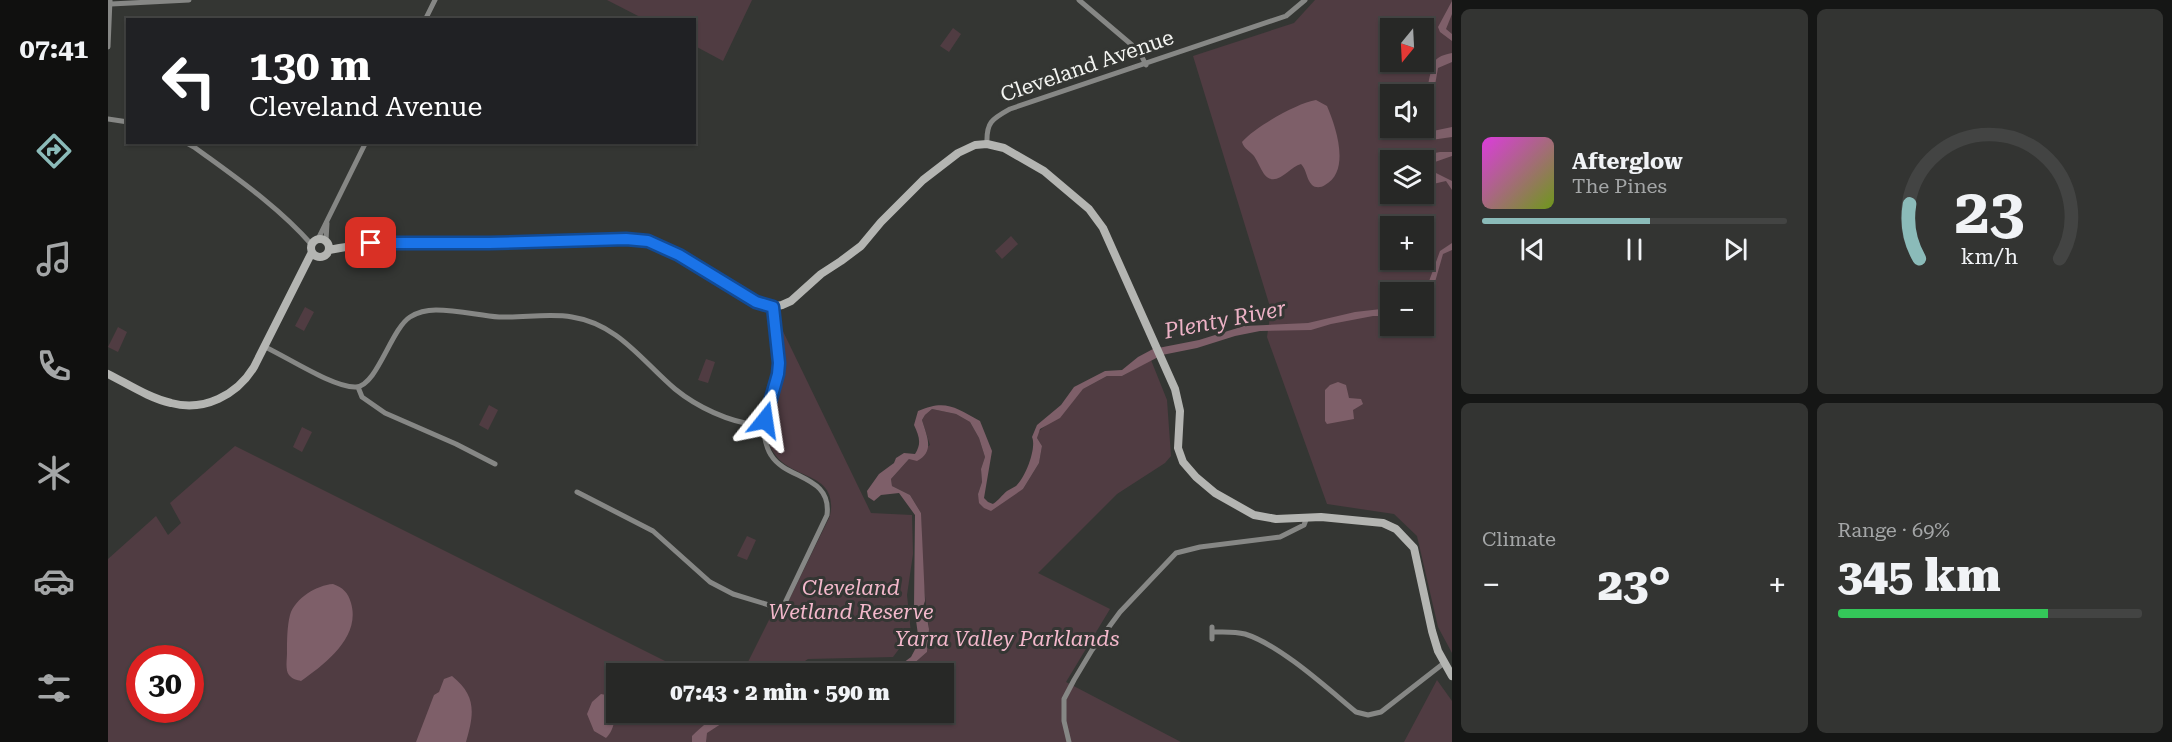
<!DOCTYPE html>
<html lang="en">
<head>
<meta charset="utf-8">
<style>
  body { margin:0; font-family:"Roboto Serif",serif; background:#333432; color:#f1f3f6; height:100vh; display:flex; flex-direction:column; font-size:22px; white-space:nowrap }
  * { box-sizing:border-box; margin:0 }
  p { font-size:20px; color:#a4a6a7 }
  .icon { flex:none; width:33px; height:33px; fill:none; stroke:currentColor; stroke-width:2; stroke-linecap:round; stroke-linejoin:round }
  .map { position:relative; flex:1; overflow:hidden }
  .sheet { display:flex; flex-direction:column; gap:9px; padding:9px; background:#151615; width:720px }
  .sheet>* { flex:none }
  .top-card { position:absolute; left:18px; top:18px; width:570px; height:126px; border-radius:0px; box-shadow:0 2px 4px #0004,0 0 0 2px #434443; background:#202124; color:#fff; overflow:hidden }
  .needle { width:39px; rotate:198deg }
  .controls { position:absolute; left:1272px; top:18px; display:grid; gap:12px }
  .controls a { display:grid; place-items:center; width:54px; height:54px; border-radius:0px; background:#272826; box-shadow:0 2px 4px #0004,0 0 0 2px #434443; font-size:30px }
  .speed { position:absolute; left:18px; top:645px; display:flex; gap:12px; font-size:30px; font-weight:700; text-align:center }
  .speed>* { display:grid; place-content:center; width:78px; height:78px; border-radius:50%; background:#272826; box-shadow:0 2px 4px #0004,0 0 0 2px #434443; line-height:1 }
  .speed .limit { border:9px solid #d22; background:#fff; color:#111 }
  .pin { position:absolute; display:grid; place-items:center; width:51px; height:51px; color:#fff; margin:-26px; border-radius:12px; box-shadow:0 3px 9px #0006 }
  .me { position:absolute; width:66px; margin:-33px; rotate:15deg; stroke-linejoin:round; filter:drop-shadow(0 0 4px #0008) }
  .turn { display:flex; align-items:center; gap:21px; height:126px; padding:0 24px; font-size:27px }
  .turn .icon { width:78px; height:78px; stroke-width:2.5 }
  .turn b { display:block; font-size:42px; line-height:51px }
  .big { font-size:45px; font-weight:800; line-height:1.1 }
  .sheet .widget { flex:1; display:flex; flex-direction:column; justify-content:center; gap:9px; min-width:0; padding:0 21px; border-radius:9px; background:#333432 }
  .sheet .dial { align-items:center; gap:0 }
  .dial svg { height:156px; overflow:visible; fill:none; stroke:#434443; stroke-width:7; stroke-linecap:round; text-anchor:middle }
  .dial text { fill:#f1f3f6; stroke:none }
  .song { display:flex; align-items:center; gap:18px }
  .cover { width:72px; height:72px; border-radius:9px; background:linear-gradient(135deg,hsl(300 70% 55%),hsl(80 70% 35%)) }
  .played { height:6px; border-radius:3px; background:linear-gradient(90deg,#8bbbb9 55%,#434443 55%) }
  .keys { display:flex; justify-content:space-around; direction:ltr }
  .heat { display:flex; justify-content:space-between; align-items:center; font-size:33px; direction:ltr }
  .charge { height:9px; border-radius:4px; background:linear-gradient(90deg,#34c759 69%,#434443 0) }
  .sheet .tiles { flex:1; display:grid; gap:9px; grid-template-columns:repeat(2,1fr) }
  .trip { position:absolute; left:498px; top:663px; width:348px; height:60px; border-radius:0px; background:#272826; box-shadow:0 2px 4px #0004,0 0 0 2px #434443; font-weight:800; line-height:60px; text-align:center }
  main { display:flex; flex:1; min-height:0 }
  .dock { display:flex; flex-direction:column; width:108px; justify-content:space-around; align-items:center; background:#10100f; color:#a4a6a7 }
  .dock .icon { width:42px; height:42px }
  .dock .current { color:#8bbbb9 }
  .dock b { font-size:27px; color:#f1f3f6 }
  .map>svg:first-child { display:block }
</style>
</head>
<body>
<main>
<nav class="dock">
<b>07:41</b>
<svg class="icon current" aria-label="directions" viewBox="0 0 24 24"><path d="M12 3l9 9-9 9-9-9zM9 14v-3h6M13 9l2 2-2 2"/></svg>
<svg class="icon" aria-label="music" viewBox="0 0 24 24"><path d="M9 18V5l10-2v13"/><circle cx="6" cy="18" r="3"/><circle cx="16" cy="16" r="3"/></svg>
<svg class="icon" aria-label="phone" viewBox="0 0 24 24"><path d="M5 4h4l2 5-3 2q2 4 5 5l2-3 5 2v4C11 20 4 13 5 4z"/></svg>
<svg class="icon" aria-label="climate" viewBox="0 0 24 24"><path d="M12 3v18M4 7l16 10M4 17L20 7"/></svg>
<svg class="icon" aria-label="car" viewBox="0 0 24 24"><path d="M5 17H2v-5l4-1 3-4h7l3 4 3 1v5h-3M9 17h6M6 11h13"/><circle cx="7" cy="17" r="2"/><circle cx="17" cy="17" r="2"/></svg>
<svg class="icon" aria-label="filters" viewBox="0 0 24 24"><path d="M4 7h16M4 17h16"/><circle cx="9" cy="7" r="2"/><circle cx="15" cy="17" r="2"/></svg>
</nav>
<div class="map">
<svg width="1344" height="742" viewBox="0 0 1344 742">
  <rect width="100%" height="100%" fill="#343633"/>
  <path fill="#503c42" fill-rule="evenodd" d="M 499,0 L 644,0 L 615,61 L 587,46 L 586,20 L 536,19 Z
    M 1207,0 L 1344,0 L 1344,653 L 1330,627 L 1309,536 L 1286,514 L 1219,504 L 1159,337 L 1163,310 L 1085,56 L 1186,23 ZM 1282,28 L 1316,28 L 1316,62 L 1282,62 ZM 1282,94 L 1316,94 L 1316,128 L 1282,128 ZM 1282,160 L 1316,160 L 1316,194 L 1282,194 ZM 1282,226 L 1316,226 L 1316,260 L 1282,260 ZM 1282,292 L 1316,292 L 1316,326 L 1282,326 Z
    M 845,28 L 853,34 L 841,52 L 832,46 Z
    M 903,236 L 910,244 L 894,259 L 887,251 Z
    M 197,307 L 206,312 L 196,331 L 187,326 Z
    M 670,321 L 763,513 L 804,515 L 805,554 L 799,595 L 803,633 L 785,657 L 700,659 L 679,673 L 634,674 L 664,614 L 673,616 L 680,614 L 681,600 L 722,516 C 731,471 684,481 666,453 C 648,427 670,395 674,367 C 675,353 671,336 670,321 Z
    M 10,327 L 19,332 L 10,352 L 0,347 Z
    M 598,359 L 607,362 L 600,383 L 590,380 Z
    M 1043,360 L 1059,400 L 1063,456 L 1057,463 L 1009,494 L 930,573 L 1002,609 L 958,682 L 1073,742 L 0,742 L 0,559 L 48,516 L 60,535 L 73,523 L 62,503 L 127,446 L 581,673 L 508,674 L 508,712 L 836,712 L 836,674 L 795,673 L 819,652 L 821,629 L 814,571 L 813,513 L 802,495 L 784,486 L 783,479 L 801,459 L 822,445 L 814,420 L 817,415 L 824,409 L 848,414 L 862,422 L 871,438 L 877,457 L 873,469 L 874,482 L 870,494 L 876,508 L 915,489 L 931,463 L 934,446 L 929,438 L 930,432 L 959,408 L 975,389 L 999,376 L 1014,376 ZM 32,658 L 82,658 L 82,710 L 32,710 Z
    M 381,405 L 390,410 L 380,430 L 371,425 Z
    M 194,427 L 204,432 L 194,452 L 185,447 Z
    M 639,536 L 648,540 L 639,560 L 629,556 Z
    M 1329,680 L 1344,701 L 1344,742 L 1296,742 Z"/>
  <path fill="#7e5f69" d="M 1344,1 L 1344,14 L 1338,29 L 1344,34 L 1344,41 L 1332,32 L 1330,27 Z
    M 1344,53 L 1344,62 L 1330,68 L 1324,102 L 1316,116 L 1316,127 L 1320,132 L 1344,127 L 1344,137 L 1323,140 L 1312,128 L 1316,128 C 1316,114 1320,64 1330,58 C 1334,55 1340,54 1344,53 Z
    M 1208,100 L 1219,106 C 1228,127 1243,171 1217,185 C 1213,188 1207,188 1204,185 C 1198,179 1199,170 1193,164 C 1181,167 1168,189 1156,174 C 1152,168 1150,162 1146,156 C 1142,151 1136,149 1134,142 C 1147,127 1189,103 1208,100 Z
    M 1332,152 L 1344,152 L 1344,156 L 1324,163 L 1326,172 L 1344,181 L 1344,190 L 1338,181 L 1325,184 L 1316,167 L 1316,155 Z
    M 1344,243 L 1344,250 L 1335,254 L 1323,296 L 1316,308 L 1316,295 L 1332,251 Z
    M 1282,308 L 1282,316 L 1265,316 L 1223,324 L 1203,330 L 1152,331 L 1127,336 L 1089,348 L 1054,355 L 1014,376 L 999,376 L 975,389 L 952,418 L 932,429 L 929,438 L 934,446 L 931,463 L 915,489 L 883,511 L 876,508 L 871,503 L 870,494 L 874,482 L 873,469 L 877,457 L 871,438 L 862,422 L 848,414 L 824,409 L 817,415 L 814,420 C 819,437 827,451 809,461 L 801,459 L 783,479 L 784,486 L 802,495 L 813,513 L 817,601 L 813,612 L 818,613 L 821,629 L 819,652 L 795,673 L 691,674 L 705,668 L 761,665 L 783,672 L 803,657 L 811,642 L 806,606 L 807,515 L 791,493 L 773,495 L 766,501 L 760,497 L 759,491 L 771,474 L 786,463 L 788,458 L 796,453 L 807,454 C 814,443 811,436 806,425 L 810,411 C 837,399 847,407 872,421 L 884,451 L 876,498 L 880,502 L 885,504 C 891,500 894,495 899,491 C 902,489 905,488 908,486 C 917,478 929,448 924,437 L 929,425 L 953,405 L 966,387 L 997,371 L 1014,370 L 1030,357 L 1045,349 L 1091,340 L 1136,326 L 1200,323 L 1247,312 Z
    M 1230,382 L 1238,385 L 1241,398 L 1253,399 L 1255,404 L 1245,410 L 1246,419 L 1219,424 L 1217,421 L 1217,390 L 1222,385 Z
    M 225,584 C 235,588 240,592 243,603 C 253,637 217,664 193,681 C 189,680 184,679 181,675 C 177,670 179,659 179,653 C 179,641 179,627 182,615 C 187,598 209,585 225,584 Z
    M 344,676 C 369,696 366,714 358,742 L 308,742 L 326,695 L 331,692 L 336,679 Z
    M 493,694 L 503,696 L 508,700 C 507,713 508,729 498,738 L 486,731 L 479,714 L 484,702 Z
    M 621,712 L 654,713 L 630,716 L 619,720 L 599,733 L 598,742 L 584,742 L 584,736 C 594,726 607,715 621,712 Z"/>
  <g fill="none" stroke-linecap="round" stroke-linejoin="round">
    <path stroke="#868785" stroke-width="5" d="M 971,0 L 1031,51 L 1038,65
      M 3,4 L 81,0
      M 317,20 L 327,0
      M 0,47 L 2,0
      M 0,119 L 20,122
      M 77,142 L 86,147 C 127,177 170,206 204,245
      M 879,144 C 878,122 884,119 902,109 L 1178,16 L 1197,0
      M 210,239 L 258,142
      M 218,240 L 219,223
      M 157,347 C 179,357 226,388 248,387 C 269,386 283,329 302,317 C 310,312 318,310 328,310 C 349,310 370,315 391,317 C 415,318 441,313 464,317 C 510,324 534,361 567,389 C 589,407 621,422 649,425 L 657,420 L 670,374 L 671,363 L 665,307
      M 250,387 L 254,397 L 277,413 L 348,444 L 387,464
      M 469,492 L 545,531 L 602,582 L 625,594 L 674,609 L 719,515 C 724,475 678,480 663,455 C 657,446 656,434 654,424
      M 1104,627 L 1104,639
      M 1104,632 C 1115,632 1126,631 1137,634 C 1172,645 1219,688 1248,712 L 1260,715 L 1273,712 L 1336,663
      M 961,742 L 956,721 L 956,699 L 966,680 L 984,650 L 1012,612 L 1068,553 L 1092,547 L 1172,537 L 1196,525 L 1199,517"/>
    <path stroke="#b4b5b2" stroke-width="8" d="M203 248a9 9 0 1 1 18 0a9 9 0 1 1-18 0Z
      M 221,250 C 276,238 325,244 381,243 C 426,243 472,241 518,239 L 540,241 L 571,255 L 648,302 L 665,307 L 674,305 L 683,301 L 713,274 L 733,261 L 753,246 L 773,222 L 815,180 L 850,153 L 867,145 L 879,144 L 896,148 L 936,171 L 981,209 L 995,228 L 1067,389 L 1072,411 L 1070,448 L 1075,462 L 1088,477 L 1107,493 L 1146,515 L 1168,519 L 1213,517 L 1275,523 L 1288,529 L 1306,548 L 1324,631 L 1330,651 L 1344,676
      M 0,374 C 20,384 41,398 63,403 C 96,412 129,395 146,367 L 204,252"/>
  </g>
  <g fill="none" stroke-linecap="round" stroke-linejoin="round">
    <defs>
      <path id="route" d="M 263,243 L 381,243 L 518,239 L 540,241 L 571,255 L 648,302 L 665,307 L 671,363 L 670,374 L 657,420"/>
    </defs>
    <use href="#route" stroke="#114b97" stroke-width="15"/>
    <use href="#route" stroke="#1a73e8" stroke-width="10"/>
  </g>
  <g text-anchor="middle" stroke-width="6" stroke-linejoin="round" paint-order="stroke">
    <g font-size="21" fill="#f3f4f1" stroke="#343633">
      <text transform="translate(979 66) rotate(-19)" y="7">Cleveland Avenue</text>
    </g>
    <g font-size="21" font-style="italic" fill="#f3b8cb" stroke="#343633">
      <text x="743" y="595">Cleveland<tspan x="743" dy="24">Wetland Reserve</tspan></text>
      <text x="899" y="646">Yarra Valley Parklands</text>
    </g>
    <g font-size="22" font-style="italic" fill="#edb2c6" stroke="#343633">
      <text transform="translate(1117 319) rotate(-11)" y="8">Plenty River</text>
    </g>
  </g>
</svg>
<div class="controls">
<a><svg class="needle" viewBox="-14 -14 28 28"><path d="M0-13l5 13h-10z" fill="#e53935"/><path d="M0 13l5-13h-10z" fill="#a4a6a7"/></svg></a>
<a><svg class="icon" aria-label="sound" viewBox="0 0 24 24"><path d="M4 9h4l5-4v14l-5-4H4zM17 9q2 3 0 6"/></svg></a>
<a><svg class="icon" aria-label="layers" viewBox="0 0 24 24"><path d="M12 4l9 5-9 5-9-5zM3 14l9 5 9-5"/></svg></a>
<a>+</a>
<a>−</a>
</div>
<div class="speed"><div class="limit">30</div></div>
<div class="pin" style="left:263px;top:243px;background:#d93025"><svg class="icon" aria-label="arrive" viewBox="0 0 24 24"><path d="M6 21V4h12l-3 4 3 4H6"/></svg></div>
<svg class="me" style="left:657px;top:420px" viewBox="-20 -20 40 40"><path d="M0-17L14 15 0 8-14 15z" fill="#1a73e8" stroke="#fff" stroke-width="4"/></svg>
<div class="trip">07:43 · 2 min · 590 m</div>
<div class="top-card">
<div class="turn"><svg class="icon" aria-label="left" viewBox="0 0 24 24"><path d="M17 20v-9H6M10 6l-5 5 5 5"/></svg><div><b>130 m</b>Cleveland Avenue</div></div>
</div>
</div>
<section class="sheet">
<div class="tiles">
<div class="widget">
<div class="song"><i class="cover"></i><div><b>Afterglow</b><p>The Pines</p></div></div>
<div class="played"></div>
<div class="keys"><svg class="icon" aria-label="previous" viewBox="0 0 24 24"><path d="M18 5L8 12l10 7zM5 5v14"/></svg><svg class="icon" aria-label="pause" viewBox="0 0 24 24"><path d="M8 5v14M16 5v14"/></svg><svg class="icon" aria-label="next" viewBox="0 0 24 24"><path d="M6 5l10 7-10 7zM19 5v14"/></svg></div>
</div>
<div class="widget dial"><svg viewBox="0 0 100 80">
<path d="M14 69A42 42 0 1 1 86 69"/>
<path d="M14 69A42 42 0 0 1 9 41" stroke="#8bbbb9"/>
<text x="50" y="56" font-size="32" font-weight="700">23</text>
<text x="50" y="72" font-size="11">km/h</text>
</svg></div>
<div class="widget"><p>Climate</p>
<div class="heat"><a>−</a><b class="big">23°</b><a>+</a></div>
</div>
<div class="widget"><p>Range · 69%</p><b class="big">345 km</b><div class="charge"></div></div>
</div>
</section>
</main>
</body>
</html>
